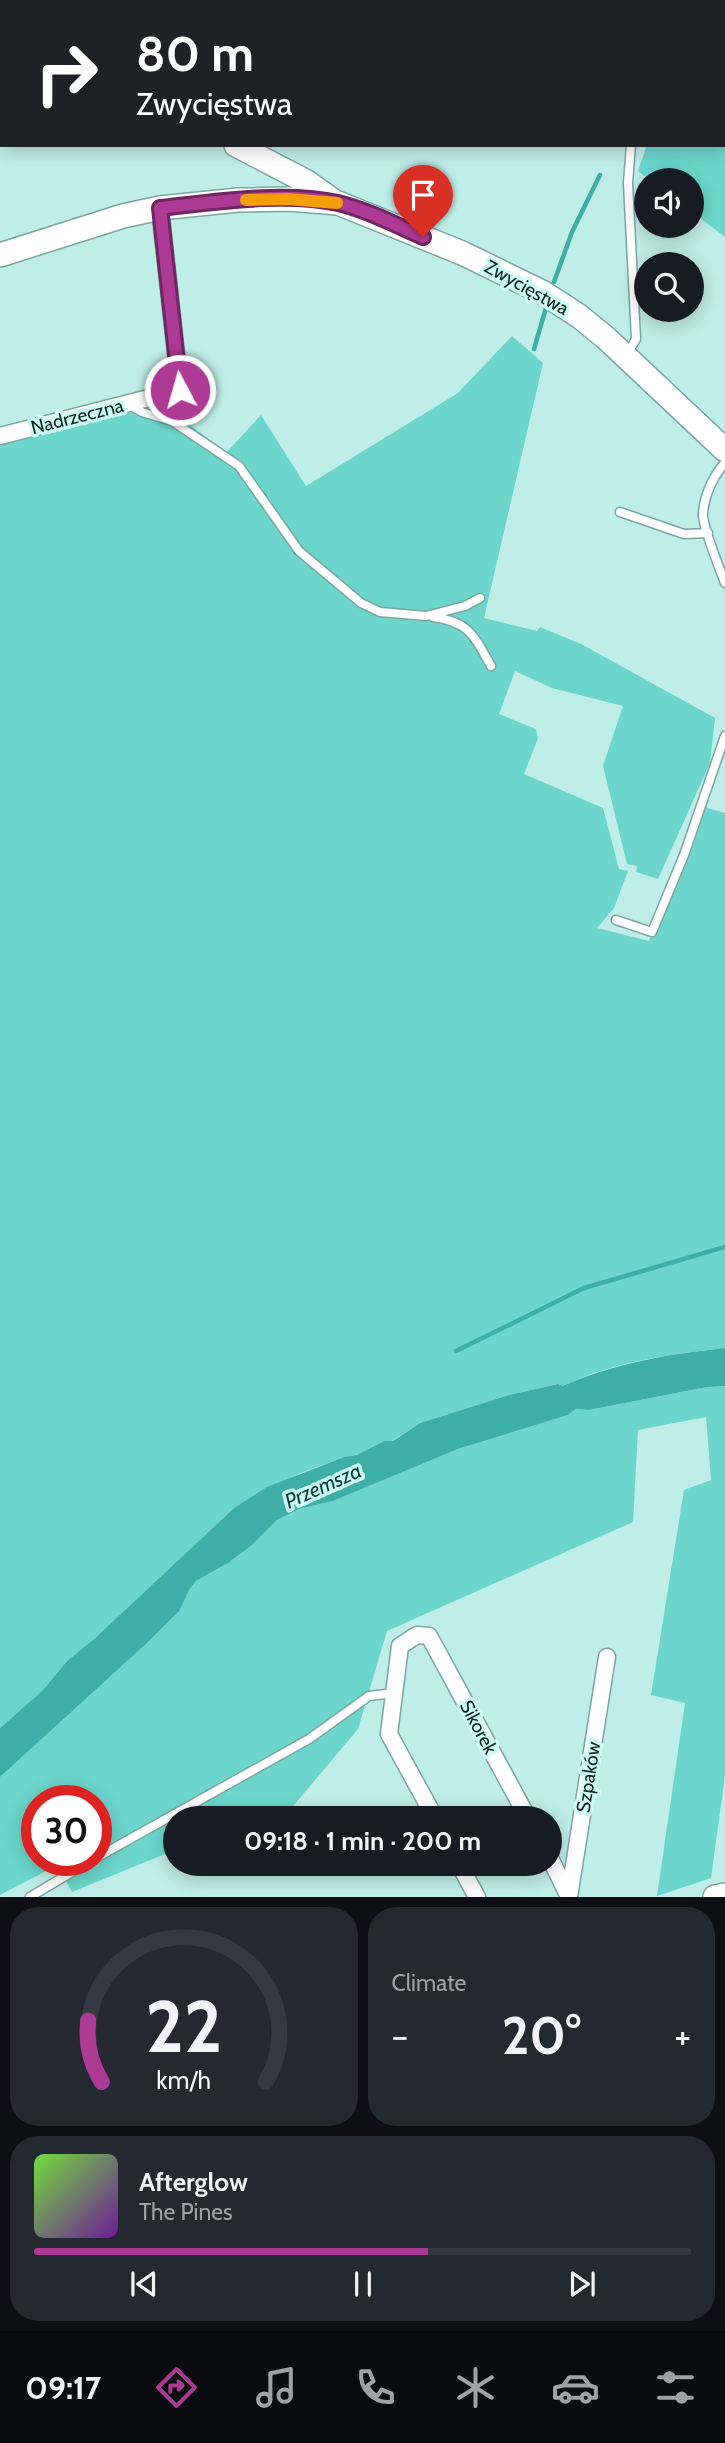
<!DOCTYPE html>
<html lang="en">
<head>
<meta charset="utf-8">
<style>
  body { margin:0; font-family:Cabin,sans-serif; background:#242831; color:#f1f3f6; height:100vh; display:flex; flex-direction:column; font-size:26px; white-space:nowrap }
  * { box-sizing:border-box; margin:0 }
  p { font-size:23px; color:#9ea1a6 }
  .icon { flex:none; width:38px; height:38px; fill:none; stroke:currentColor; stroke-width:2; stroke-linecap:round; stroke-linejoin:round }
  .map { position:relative; height:1897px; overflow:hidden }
  .panel { display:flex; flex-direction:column; gap:10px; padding:10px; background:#0d0f14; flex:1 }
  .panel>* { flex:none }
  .banner { position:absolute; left:0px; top:0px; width:726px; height:147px; box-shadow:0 4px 18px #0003; background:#202124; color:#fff; overflow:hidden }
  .buttons { position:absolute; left:634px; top:168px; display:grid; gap:14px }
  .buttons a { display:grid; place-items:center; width:70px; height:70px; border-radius:50%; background:#171b24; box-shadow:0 4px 18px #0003; font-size:35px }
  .speed { position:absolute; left:21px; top:1785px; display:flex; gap:14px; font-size:35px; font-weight:700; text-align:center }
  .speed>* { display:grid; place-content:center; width:91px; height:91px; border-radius:50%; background:#171b24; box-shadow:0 4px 18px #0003; line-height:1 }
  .speed .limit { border:10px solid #d22; background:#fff; color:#111 }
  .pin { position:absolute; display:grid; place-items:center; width:60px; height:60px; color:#fff; margin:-72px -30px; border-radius:50% 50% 50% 0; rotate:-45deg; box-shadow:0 0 7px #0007 }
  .pin .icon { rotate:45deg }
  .me { position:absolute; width:77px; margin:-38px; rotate:354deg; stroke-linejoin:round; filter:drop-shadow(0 0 5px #0008) }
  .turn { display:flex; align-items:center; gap:24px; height:147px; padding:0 21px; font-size:32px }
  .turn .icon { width:91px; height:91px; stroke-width:2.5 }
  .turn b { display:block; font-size:49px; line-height:60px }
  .big { font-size:52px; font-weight:700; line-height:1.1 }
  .panel .widget { flex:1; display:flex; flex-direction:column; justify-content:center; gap:10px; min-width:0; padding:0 24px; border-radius:28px; background:#242831 }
  .panel .dial { align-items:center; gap:0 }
  .dial svg { height:182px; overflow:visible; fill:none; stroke:#363941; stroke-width:7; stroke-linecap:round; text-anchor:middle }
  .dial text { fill:#f1f3f6; stroke:none }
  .song { display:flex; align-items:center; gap:21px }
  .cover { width:84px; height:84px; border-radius:10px; background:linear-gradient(135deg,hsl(100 70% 55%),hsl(280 70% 35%)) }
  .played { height:7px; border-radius:4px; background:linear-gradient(90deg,#ad3a94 60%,#363941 60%) }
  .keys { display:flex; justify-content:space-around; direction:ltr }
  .heat { display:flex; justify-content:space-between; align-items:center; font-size:38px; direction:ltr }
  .panel .tiles { flex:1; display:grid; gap:10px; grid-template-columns:1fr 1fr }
  .widget:last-child { grid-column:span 2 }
  .trip { position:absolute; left:163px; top:1806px; width:399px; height:70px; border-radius:35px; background:#171b24; box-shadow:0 4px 18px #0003; font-weight:700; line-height:70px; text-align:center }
  .menu { display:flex; height:112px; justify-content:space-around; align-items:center; background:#090b0e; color:#9ea1a6 }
  .menu .icon { width:49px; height:49px }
  .menu .current { color:#ad3a94 }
  .menu b { font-size:32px; color:#f1f3f6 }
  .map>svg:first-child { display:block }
</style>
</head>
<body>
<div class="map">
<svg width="725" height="1897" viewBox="0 0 725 1897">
  <rect width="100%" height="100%" fill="#bfede7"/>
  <path fill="#6cd6cc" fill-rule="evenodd" d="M 699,0 L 725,0 L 725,237 L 691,211 L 691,180 L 650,180 L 638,171 L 647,145 L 724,145 L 724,2 L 697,2 Z
    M 512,336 L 543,363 L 484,618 L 537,631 L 540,627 L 583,645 L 715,718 L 710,763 L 658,879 L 636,872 L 637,866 L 627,864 L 603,766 L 623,706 L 552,688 L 515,671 L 499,714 L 536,729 L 538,738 L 524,774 L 603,808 L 619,869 L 628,871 L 614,908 L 597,928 L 649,941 L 704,807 L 725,813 L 725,1348 C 671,1354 612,1362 563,1386 L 558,1384 L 509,1395 L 420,1423 L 392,1441 L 384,1441 L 357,1455 L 344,1457 L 298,1474 L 234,1508 L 94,1639 L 67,1661 L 43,1690 L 0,1728 L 0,437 L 167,406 L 226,453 L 261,415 L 306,486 L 458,393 Z
    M 725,1386 L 725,1776 L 711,1878 L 657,1896 L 685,1703 L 651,1695 L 684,1490 L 711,1480 L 706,1417 L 638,1430 L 633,1522 L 387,1631 L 358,1729 L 283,1818 L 175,1818 L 175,1850 L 72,1892 L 62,1874 L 52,1868 L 0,1895 L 0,1777 L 147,1643 L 196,1581 L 228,1563 L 252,1545 L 277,1520 L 299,1509 L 333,1501 L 458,1449 L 568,1415 L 576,1409 L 589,1410 L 707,1387 ZM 37,1801 L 96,1801 L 96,1860 L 37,1860 Z"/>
  <path fill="#3eafa6" d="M 725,1348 L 725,1386 L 707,1387 L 589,1410 L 576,1409 L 568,1415 L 458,1449 L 333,1501 L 299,1509 L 277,1520 L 252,1545 L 228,1563 L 196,1581 L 189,1590 L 179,1611 L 147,1643 L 0,1777 L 0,1728 L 43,1690 L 67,1661 L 94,1639 L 234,1508 L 267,1487 L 344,1457 L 357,1455 L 384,1441 L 393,1441 L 420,1423 L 509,1395 L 558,1384 L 563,1386 C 614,1363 670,1354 725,1348 Z"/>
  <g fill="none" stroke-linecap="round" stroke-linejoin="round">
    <path stroke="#3eafa6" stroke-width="4.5" d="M 554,282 L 572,232 L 600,175
      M 534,349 L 546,308
      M 456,1351 L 584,1288 L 725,1247"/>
    <defs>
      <path id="lane" d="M 570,0 L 573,2
        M 681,2 L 681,0
        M 626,356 L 636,339 L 628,183 L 631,145
        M 180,390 L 181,426
        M 130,405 L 142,412 L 172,421 L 239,466 L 299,551 L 361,603 L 380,612 L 426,616 L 465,606 L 480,598
        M 725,463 C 713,476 704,496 703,514 C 702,526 720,569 725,583
        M 620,512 L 684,534 L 708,533
        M 433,617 C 470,622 474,636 491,666
        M 616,920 L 652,932 L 684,855 L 725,736
        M 96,1858 L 309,1739 L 369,1696 L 394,1693
        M 30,1897 L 92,1860"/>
      <path id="street" d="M 0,436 L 180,390 L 160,208
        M 435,1818 L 389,1734 L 400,1646 L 417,1635 L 429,1636 L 528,1818
        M 550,1858 L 569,1897
        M 459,1864 L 477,1897
        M 569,1897 L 607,1657"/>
      <path id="secondary" d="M 0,20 L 2,21
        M 236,145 L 307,182 L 335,202
        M 0,255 L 123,216 L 160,208 L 238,200 L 288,199 L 338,203 L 462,253 L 542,292 L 579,316 L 606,338 L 725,450
        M 715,1897 L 725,1895"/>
    </defs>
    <use href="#lane" stroke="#7ba6a1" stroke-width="11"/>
    <use href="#street" stroke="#7ba6a1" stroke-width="19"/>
    <use href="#secondary" stroke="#7ba6a1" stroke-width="26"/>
    <use href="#lane" stroke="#fff" stroke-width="8"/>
    <use href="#street" stroke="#fff" stroke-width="16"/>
    <use href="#secondary" stroke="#fff" stroke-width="23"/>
  </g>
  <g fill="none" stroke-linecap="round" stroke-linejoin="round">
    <defs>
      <path id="route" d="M 180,390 L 160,208 C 214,202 286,191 338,203 C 367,210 396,225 423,237"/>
    </defs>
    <use href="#route" stroke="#702660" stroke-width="18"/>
    <use href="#route" stroke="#ad3a94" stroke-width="12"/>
    <path stroke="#f59e0b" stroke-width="12" d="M 246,200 L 288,199 L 337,203"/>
  </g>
  <g text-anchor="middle" stroke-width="7" stroke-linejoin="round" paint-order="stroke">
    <g font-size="19" fill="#132423" stroke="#ccfaf5">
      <text transform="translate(527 287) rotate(29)" y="7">Zwycięstwa</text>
      <text transform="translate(77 416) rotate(-14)" y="7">Nadrzeczna</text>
      <text transform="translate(479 1727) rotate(62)" y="7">Sikorek</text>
      <text transform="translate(588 1777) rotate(-81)" y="7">Szpaków</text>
    </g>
    <g font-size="21" font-style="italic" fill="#0b3f3b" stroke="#ccfaf5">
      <text transform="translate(323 1486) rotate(-24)" y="7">Przemsza</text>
    </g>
  </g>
</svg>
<div class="buttons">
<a><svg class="icon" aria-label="sound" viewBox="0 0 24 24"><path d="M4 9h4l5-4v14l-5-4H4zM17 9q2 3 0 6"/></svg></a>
<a><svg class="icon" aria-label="search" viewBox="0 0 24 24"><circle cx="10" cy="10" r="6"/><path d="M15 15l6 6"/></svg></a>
</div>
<div class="speed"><div class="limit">30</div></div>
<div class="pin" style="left:423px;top:237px;background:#d93025"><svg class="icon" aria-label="arrive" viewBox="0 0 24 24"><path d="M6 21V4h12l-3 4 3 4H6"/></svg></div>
<svg class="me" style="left:180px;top:390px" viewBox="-20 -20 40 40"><circle r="17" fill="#ad3a94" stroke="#fff" stroke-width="3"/><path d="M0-11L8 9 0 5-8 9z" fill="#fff"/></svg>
<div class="trip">09:18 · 1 min · 200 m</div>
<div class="banner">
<div class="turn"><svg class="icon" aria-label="right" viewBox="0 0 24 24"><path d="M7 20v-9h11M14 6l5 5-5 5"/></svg><div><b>80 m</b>Zwycięstwa</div></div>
</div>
</div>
<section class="panel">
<div class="tiles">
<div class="widget dial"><svg viewBox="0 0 100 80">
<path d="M14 69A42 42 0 1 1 86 69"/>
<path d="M14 69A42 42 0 0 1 8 42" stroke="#ad3a94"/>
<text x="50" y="56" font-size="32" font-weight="700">22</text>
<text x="50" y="72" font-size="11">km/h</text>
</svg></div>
<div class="widget"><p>Climate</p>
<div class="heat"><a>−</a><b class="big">20°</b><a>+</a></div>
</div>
<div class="widget">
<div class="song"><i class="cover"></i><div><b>Afterglow</b><p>The Pines</p></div></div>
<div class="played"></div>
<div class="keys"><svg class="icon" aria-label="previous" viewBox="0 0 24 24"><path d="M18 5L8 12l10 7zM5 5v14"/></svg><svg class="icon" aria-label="pause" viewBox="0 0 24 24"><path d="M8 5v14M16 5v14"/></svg><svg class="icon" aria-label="next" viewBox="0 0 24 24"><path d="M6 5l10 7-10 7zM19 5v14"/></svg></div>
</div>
</div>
</section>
<nav class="menu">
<b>09:17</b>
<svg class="icon current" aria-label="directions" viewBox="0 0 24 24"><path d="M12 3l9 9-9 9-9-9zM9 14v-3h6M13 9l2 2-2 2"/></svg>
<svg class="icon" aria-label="music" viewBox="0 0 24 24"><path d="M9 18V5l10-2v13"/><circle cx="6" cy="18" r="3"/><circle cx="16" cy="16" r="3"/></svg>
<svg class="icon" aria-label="phone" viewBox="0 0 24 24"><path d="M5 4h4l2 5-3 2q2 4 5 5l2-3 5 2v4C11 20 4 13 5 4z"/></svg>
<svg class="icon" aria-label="climate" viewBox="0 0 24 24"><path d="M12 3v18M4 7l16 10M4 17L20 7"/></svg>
<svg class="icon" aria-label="car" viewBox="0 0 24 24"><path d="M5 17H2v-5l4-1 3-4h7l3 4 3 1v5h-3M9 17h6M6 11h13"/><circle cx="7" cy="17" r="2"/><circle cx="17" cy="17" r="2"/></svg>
<svg class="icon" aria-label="filters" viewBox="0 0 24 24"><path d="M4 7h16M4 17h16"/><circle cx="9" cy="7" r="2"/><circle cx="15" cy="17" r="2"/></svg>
</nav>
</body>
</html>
